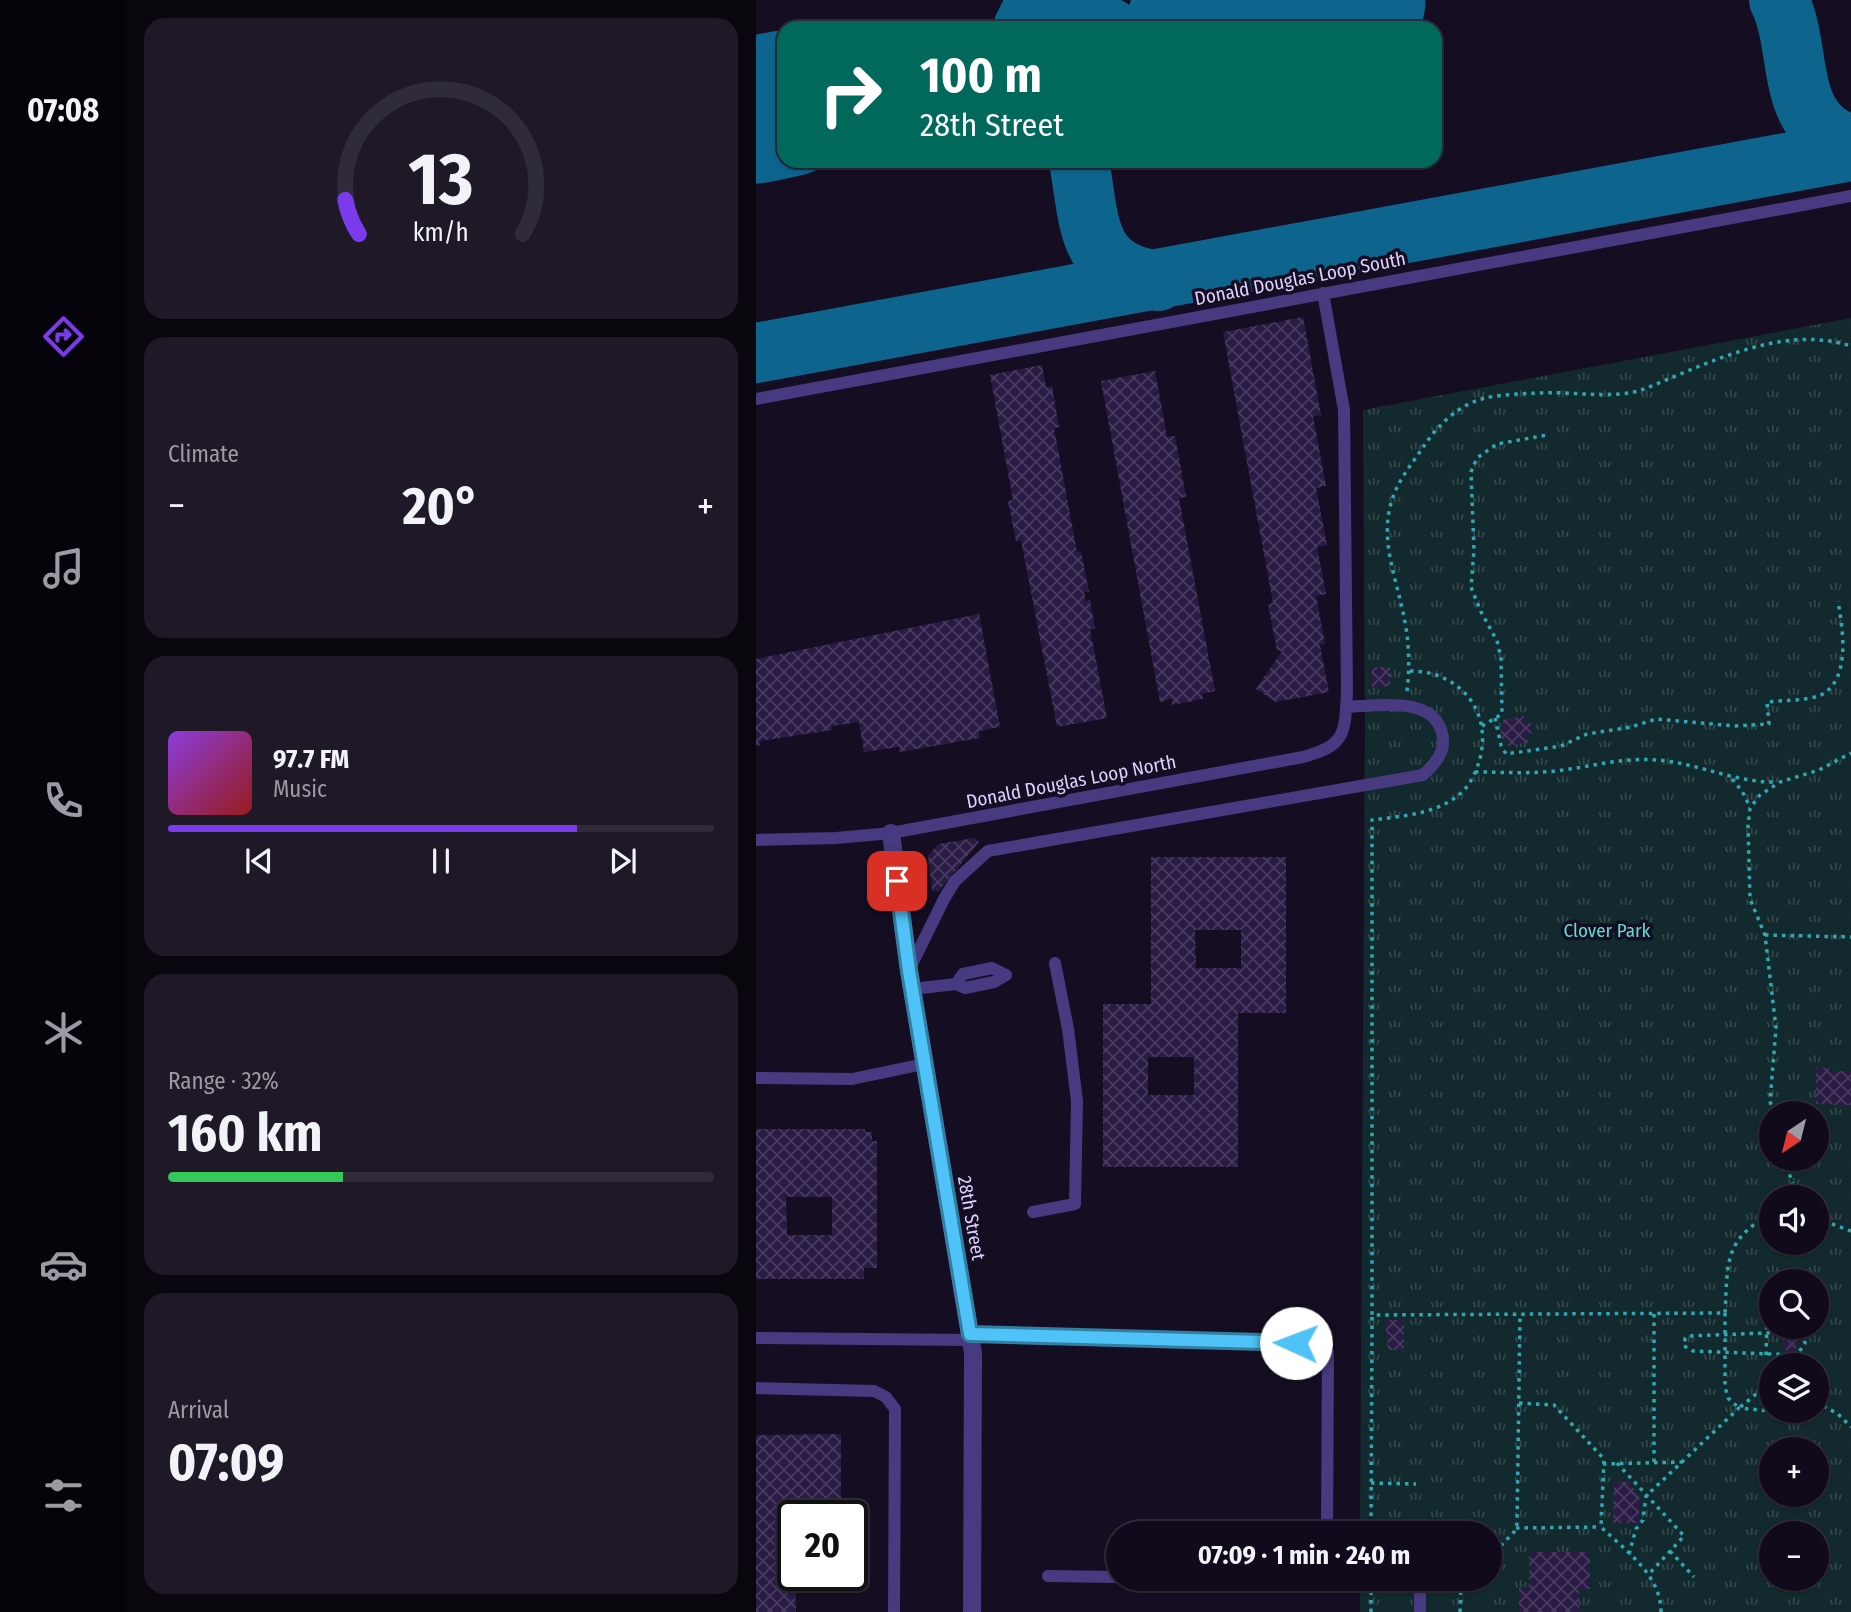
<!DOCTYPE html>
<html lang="en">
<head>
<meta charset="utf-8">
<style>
  body { margin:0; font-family:"Fira Sans Condensed",sans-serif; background:#1e1827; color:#f1f3f6; height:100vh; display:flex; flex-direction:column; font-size:26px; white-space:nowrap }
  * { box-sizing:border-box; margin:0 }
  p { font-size:23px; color:#9c9aa2 }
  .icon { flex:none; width:38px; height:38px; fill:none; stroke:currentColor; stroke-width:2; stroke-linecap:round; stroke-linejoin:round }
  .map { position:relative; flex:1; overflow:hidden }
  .details { display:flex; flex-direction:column; gap:18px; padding:18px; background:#09060e; width:630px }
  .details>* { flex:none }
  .banner { position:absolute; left:21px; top:21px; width:665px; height:147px; border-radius:21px; box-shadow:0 2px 5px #0004,0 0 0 2px #302b39; background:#00695c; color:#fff; overflow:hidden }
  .needle { width:46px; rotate:215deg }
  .tools { position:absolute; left:1003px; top:1101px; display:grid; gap:14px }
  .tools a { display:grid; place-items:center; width:70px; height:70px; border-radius:50%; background:#100a1a; box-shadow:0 2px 5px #0004,0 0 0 2px #302b39; font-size:35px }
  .speed { position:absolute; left:21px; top:1500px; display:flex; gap:14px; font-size:35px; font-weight:700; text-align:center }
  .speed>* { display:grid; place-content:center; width:91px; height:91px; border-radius:50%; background:#100a1a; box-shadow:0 2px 5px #0004,0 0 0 2px #302b39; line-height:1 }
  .speed .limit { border:4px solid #111; border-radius:10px; background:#fff; color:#111 }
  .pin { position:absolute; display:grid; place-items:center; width:60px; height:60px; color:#fff; margin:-30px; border-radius:14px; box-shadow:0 4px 10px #0006 }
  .me { position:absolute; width:77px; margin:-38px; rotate:272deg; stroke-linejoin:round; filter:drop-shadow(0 0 5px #0008) }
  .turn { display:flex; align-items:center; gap:24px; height:147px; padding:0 28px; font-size:32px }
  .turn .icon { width:91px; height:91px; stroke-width:2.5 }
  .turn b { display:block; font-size:49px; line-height:60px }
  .big { font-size:52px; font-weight:700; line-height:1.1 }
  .details .widget { flex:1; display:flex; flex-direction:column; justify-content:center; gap:10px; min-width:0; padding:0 24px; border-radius:21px; background:#1e1827 }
  .details .dial { align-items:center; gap:0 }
  .dial svg { height:182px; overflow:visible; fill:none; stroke:#302b39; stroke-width:7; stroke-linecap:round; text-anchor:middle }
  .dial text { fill:#f1f3f6; stroke:none }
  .song { display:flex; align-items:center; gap:21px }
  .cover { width:84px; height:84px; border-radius:10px; background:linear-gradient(135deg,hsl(270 70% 55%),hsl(0 70% 35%)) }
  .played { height:7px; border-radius:4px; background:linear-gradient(90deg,#7c3aed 75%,#302b39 75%) }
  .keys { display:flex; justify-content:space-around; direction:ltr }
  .heat { display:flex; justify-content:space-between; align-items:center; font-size:38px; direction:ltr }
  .charge { height:10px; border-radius:5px; background:linear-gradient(90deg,#34c759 32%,#302b39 0) }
  .trip { position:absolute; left:350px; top:1521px; width:396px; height:70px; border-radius:35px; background:#100a1a; box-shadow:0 2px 5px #0004,0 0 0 2px #302b39; font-weight:700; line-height:70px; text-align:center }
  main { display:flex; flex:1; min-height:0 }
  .tabs { display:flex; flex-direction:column; width:126px; justify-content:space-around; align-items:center; background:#06040a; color:#9c9aa2 }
  .tabs .icon { width:49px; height:49px }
  .tabs .active { color:#7c3aed }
  .tabs b { font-size:32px; color:#f1f3f6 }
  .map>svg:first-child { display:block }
</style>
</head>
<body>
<main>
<nav class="tabs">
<b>07:08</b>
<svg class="icon active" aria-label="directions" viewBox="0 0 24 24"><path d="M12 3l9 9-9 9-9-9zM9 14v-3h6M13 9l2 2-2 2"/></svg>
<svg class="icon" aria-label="music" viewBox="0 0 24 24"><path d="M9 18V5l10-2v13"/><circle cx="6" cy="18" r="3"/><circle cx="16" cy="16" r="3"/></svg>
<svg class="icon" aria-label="phone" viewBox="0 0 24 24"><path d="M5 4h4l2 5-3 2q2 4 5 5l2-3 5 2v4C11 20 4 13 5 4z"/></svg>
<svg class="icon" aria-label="climate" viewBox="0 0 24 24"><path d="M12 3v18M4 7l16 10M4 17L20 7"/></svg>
<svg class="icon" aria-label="car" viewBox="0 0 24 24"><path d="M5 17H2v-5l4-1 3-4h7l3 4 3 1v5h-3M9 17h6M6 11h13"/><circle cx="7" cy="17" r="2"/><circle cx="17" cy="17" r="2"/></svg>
<svg class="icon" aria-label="filters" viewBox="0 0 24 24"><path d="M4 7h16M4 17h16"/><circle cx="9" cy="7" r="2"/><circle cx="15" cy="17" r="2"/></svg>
</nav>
<section class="details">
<div class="widget dial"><svg viewBox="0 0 100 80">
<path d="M14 69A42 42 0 1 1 86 69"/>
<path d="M14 69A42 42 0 0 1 8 54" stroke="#7c3aed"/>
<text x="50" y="56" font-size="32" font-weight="700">13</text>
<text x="50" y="72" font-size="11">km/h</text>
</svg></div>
<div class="widget"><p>Climate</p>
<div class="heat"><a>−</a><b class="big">20°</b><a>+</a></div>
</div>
<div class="widget">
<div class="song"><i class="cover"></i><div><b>97.7 FM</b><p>Music</p></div></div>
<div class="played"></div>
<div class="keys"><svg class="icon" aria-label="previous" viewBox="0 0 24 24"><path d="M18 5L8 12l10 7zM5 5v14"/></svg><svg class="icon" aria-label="pause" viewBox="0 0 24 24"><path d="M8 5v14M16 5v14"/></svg><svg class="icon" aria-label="next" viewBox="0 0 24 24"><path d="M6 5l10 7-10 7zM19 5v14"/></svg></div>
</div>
<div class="widget"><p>Range · 32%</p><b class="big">160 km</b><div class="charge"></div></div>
<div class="widget"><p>Arrival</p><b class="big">07:09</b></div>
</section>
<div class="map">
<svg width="1095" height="1612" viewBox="0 0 1095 1612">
  <defs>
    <pattern id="park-tufts" width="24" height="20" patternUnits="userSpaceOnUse" patternTransform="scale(1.75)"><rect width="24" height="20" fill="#122a2d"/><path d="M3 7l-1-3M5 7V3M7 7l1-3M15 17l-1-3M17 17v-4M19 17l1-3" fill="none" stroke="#34484c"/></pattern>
    <pattern id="building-cross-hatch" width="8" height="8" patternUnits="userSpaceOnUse" patternTransform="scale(1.75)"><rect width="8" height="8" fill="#291b44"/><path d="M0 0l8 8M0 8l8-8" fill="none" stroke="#483b60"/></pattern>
  </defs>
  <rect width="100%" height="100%" fill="#150e23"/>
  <path fill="url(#park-tufts)" fill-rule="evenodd" d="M 1095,318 L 1095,1612 L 604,1612 L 604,1579 L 733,1578 L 733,1533 L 604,1533 L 609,728 L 607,410 ZM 1015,1113 L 1060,1113 L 1060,1158 L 1015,1158 ZM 1015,1197 L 1060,1197 L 1060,1242 L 1015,1242 ZM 1015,1281 L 1060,1281 L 1060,1326 L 1015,1326 ZM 1015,1365 L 1060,1365 L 1060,1410 L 1015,1410 ZM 1015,1449 L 1060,1449 L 1060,1494 L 1015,1494 ZM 1015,1533 L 1060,1533 L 1060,1578 L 1015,1578 Z"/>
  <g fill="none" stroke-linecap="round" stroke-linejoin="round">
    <path stroke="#0d648d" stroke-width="60" d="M 311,0 L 326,15 L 354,28
      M 1023,0 C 1048,51 1026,124 1095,145
      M 267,28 L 281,0
      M 323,161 C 334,221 328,271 402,281
      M 0,353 L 1095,151"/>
    <path stroke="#0d648d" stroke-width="147" d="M 443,28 L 596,0
      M 0,110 L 28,104"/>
  </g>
  <path fill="url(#building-cross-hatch)" fill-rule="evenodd" d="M 547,317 L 565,415 L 557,416 L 570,486 L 560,488 L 571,545 L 561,547 L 570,594 L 560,596 L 569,644 L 564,645 L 573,692 L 520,702 L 500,689 L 526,651 L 521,650 L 512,604 L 517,603 L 467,332 Z
    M 286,365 L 290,387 L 296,386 L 303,427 L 298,428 L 321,552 L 325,551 L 333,592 L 328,592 L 330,601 L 334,600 L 339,628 L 334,629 L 351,718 L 301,727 L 265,540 L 260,541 L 252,501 L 257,500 L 234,375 Z
    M 399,371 L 411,437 L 419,436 L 430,497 L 423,498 L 459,691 L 446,694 L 447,699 L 416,705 L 416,699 L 404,702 L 345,381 Z
    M 223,614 L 244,727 L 223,731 L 224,738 L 143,752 L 143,747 L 108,752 L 103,722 L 76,726 L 76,730 L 4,741 L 5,745 L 0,746 L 0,659 Z
    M 616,667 L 634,667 L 634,686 L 616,687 Z
    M 768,716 L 769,724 L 775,723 L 777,733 L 771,734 L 772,742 L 752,746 L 751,740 L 746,740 L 744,726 L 748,726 L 747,720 Z
    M 219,838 L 223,842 L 182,892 L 176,890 L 172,856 L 182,844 Z
    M 395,857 L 530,857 L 530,1013 L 482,1013 L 482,1167 L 347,1167 L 347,1004 L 395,1004 ZM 439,930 L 485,930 L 485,968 L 440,968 ZM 392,1057 L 438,1057 L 438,1095 L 392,1095 Z
    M 1060,1068 L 1073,1068 L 1073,1071 L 1095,1071 L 1095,1105 L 1060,1104 Z
    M 0,1129 L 109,1129 L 109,1132 L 116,1132 L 116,1141 L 121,1141 L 121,1268 L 108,1268 L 108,1279 L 0,1279 ZM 30,1197 L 76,1197 L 76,1235 L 31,1235 Z
    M 629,1320 L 648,1320 L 648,1350 L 632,1350 Z
    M1026 1343a8 8 0 1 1 16 0a8 8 0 1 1-16 0Z
    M 85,1434 L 85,1506 L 40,1506 L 40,1516 L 37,1516 L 40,1612 L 0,1612 L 0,1435 Z
    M 858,1482 L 873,1482 L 883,1496 L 883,1523 L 857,1523 Z
    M 773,1552 L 834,1552 L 834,1589 L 823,1589 L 823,1612 L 763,1612 L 763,1588 L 773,1588 Z"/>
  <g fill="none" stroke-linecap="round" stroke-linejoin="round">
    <path stroke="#31a7b3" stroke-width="3.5" stroke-dasharray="3.5 5" stroke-linecap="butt" d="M 654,671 C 704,671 738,712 723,762 C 720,771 715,783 708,790 C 685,814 647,816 616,820 L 616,1315 L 969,1313 C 972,1263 967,1240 1015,1214
      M 651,691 C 654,667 653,641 648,617 C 641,581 625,544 634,507 C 639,484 655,465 668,446 C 682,425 702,405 729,398 C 746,394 791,392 809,393 C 834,394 858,397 883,391 C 948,366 1024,323 1095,346
      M 739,718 L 745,745 L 750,754 L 805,746 L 831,734 L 875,727 L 900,719 L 979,726 L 1013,724 L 1011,702 C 1028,700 1050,701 1065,695 C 1095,679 1087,631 1082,601
      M 726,726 L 746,714 L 745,658 L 741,641 L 724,610 L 715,587 L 718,550 L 715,472 L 721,458 L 741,444 L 791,435
      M 719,772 C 746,772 773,774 800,771 C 834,767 866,757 901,760 C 942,763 979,783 1021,782
      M 976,779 L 986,791 L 994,807
      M 1009,935 L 1095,937
      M 1017,1113 L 1014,1101 L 1020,1028 L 1009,935 L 994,899 L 992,826 L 994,808 L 1004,795 L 1024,782 L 1063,770 L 1095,753
      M 1029,1158 L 1040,1197
      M 1060,1218 L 1095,1231
      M 969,1313 L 969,1387 L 972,1398 L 983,1408 L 999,1395 L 1015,1387
      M 1035,1332 L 1047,1337 L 1049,1343 L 1041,1355 L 937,1351 L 928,1346 L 929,1339 L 932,1336 Z
      M 1010,1355 L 1011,1321
      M 1060,1402 L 1082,1414 L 1095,1427
      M 763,1403 L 798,1405 L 848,1459 L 845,1527 C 870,1551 905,1575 905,1612
      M 898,1462 L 898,1313
      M 861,1463 L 928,1536 L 893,1574
      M 847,1464 L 926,1462
      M 615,1483 L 660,1484
      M 760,1528 L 845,1527
      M 615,1533 L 616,1315
      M 914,1551 L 938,1577
      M 873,1554 L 880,1529 L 887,1520 L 890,1496 L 983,1408 L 1036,1413
      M 733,1558 L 758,1532 L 761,1524 L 764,1315
      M 615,1612 L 615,1578
      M 704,1612 L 705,1587 L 713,1578"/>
    <path stroke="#483a81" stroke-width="12" d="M 0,399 L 1095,196
      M 0,840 L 80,838 L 135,833 L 547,757 C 590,746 589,733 591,691 L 588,410 L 567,293
      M 153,970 L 188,899 L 199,881 L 232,851 L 667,775 C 679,764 691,751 686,733 C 677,695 620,706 590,707
      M 200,984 L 207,974 L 236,968 L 250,975
      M 156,989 L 200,984 L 209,988 L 238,982 L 250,975
      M 0,1078 L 96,1079 L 168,1064
      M 277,1212 L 319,1204 L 321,1101 L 312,1029 L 299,963
      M 214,1334 L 565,1344 L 572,1352 L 571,1533
      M 0,1338 L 215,1340
      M 0,1388 L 118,1391 L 130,1397 L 139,1409 L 138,1612
      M 292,1576 L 362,1577
      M 466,1578 L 561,1578
      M 664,1588 L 664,1612"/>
    <path stroke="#483a81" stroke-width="18" d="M 135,833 L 153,970 L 217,1353 L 216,1612"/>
  </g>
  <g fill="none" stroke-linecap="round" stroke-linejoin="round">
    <defs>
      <path id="route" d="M 141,881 L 153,971 L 214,1334 L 540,1343"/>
    </defs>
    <use href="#route" stroke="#337fa1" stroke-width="18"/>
    <use href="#route" stroke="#4fc3f7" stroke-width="12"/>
  </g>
  <g text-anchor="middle" stroke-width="7" stroke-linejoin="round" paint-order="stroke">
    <g font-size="19" fill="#ddd2fe" stroke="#150e23">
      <text transform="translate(544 278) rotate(-11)" y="7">Donald Douglas Loop South</text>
      <text transform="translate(315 781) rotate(-11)" y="7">Donald Douglas Loop North</text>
      <text transform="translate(216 1218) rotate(80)" y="7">28th Street</text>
    </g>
    <g font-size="19" fill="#5fddd1" stroke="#150e23">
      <text x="851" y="937">Clover Park</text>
    </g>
  </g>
</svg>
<div class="tools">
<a><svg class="needle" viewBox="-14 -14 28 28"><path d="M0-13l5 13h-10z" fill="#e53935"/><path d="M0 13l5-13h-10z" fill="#9c9aa2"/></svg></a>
<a><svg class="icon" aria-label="sound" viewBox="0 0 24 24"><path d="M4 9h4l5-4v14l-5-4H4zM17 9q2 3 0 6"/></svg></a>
<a><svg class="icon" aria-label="search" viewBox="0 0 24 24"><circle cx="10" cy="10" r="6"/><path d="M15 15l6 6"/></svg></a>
<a><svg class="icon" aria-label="layers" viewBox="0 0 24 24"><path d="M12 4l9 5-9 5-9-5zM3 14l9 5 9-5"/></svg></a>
<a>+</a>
<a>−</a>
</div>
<div class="speed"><div class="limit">20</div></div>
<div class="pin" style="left:141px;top:881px;background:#d93025"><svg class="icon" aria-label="arrive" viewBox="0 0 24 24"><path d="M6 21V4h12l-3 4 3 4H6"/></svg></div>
<svg class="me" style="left:540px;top:1343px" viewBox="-20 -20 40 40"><circle r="19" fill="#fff"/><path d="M0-13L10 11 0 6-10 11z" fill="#4fc3f7"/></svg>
<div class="trip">07:09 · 1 min · 240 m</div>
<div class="banner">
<div class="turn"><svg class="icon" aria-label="right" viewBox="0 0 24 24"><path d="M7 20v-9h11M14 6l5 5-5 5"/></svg><div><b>100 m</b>28th Street</div></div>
</div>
</div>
</main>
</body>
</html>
